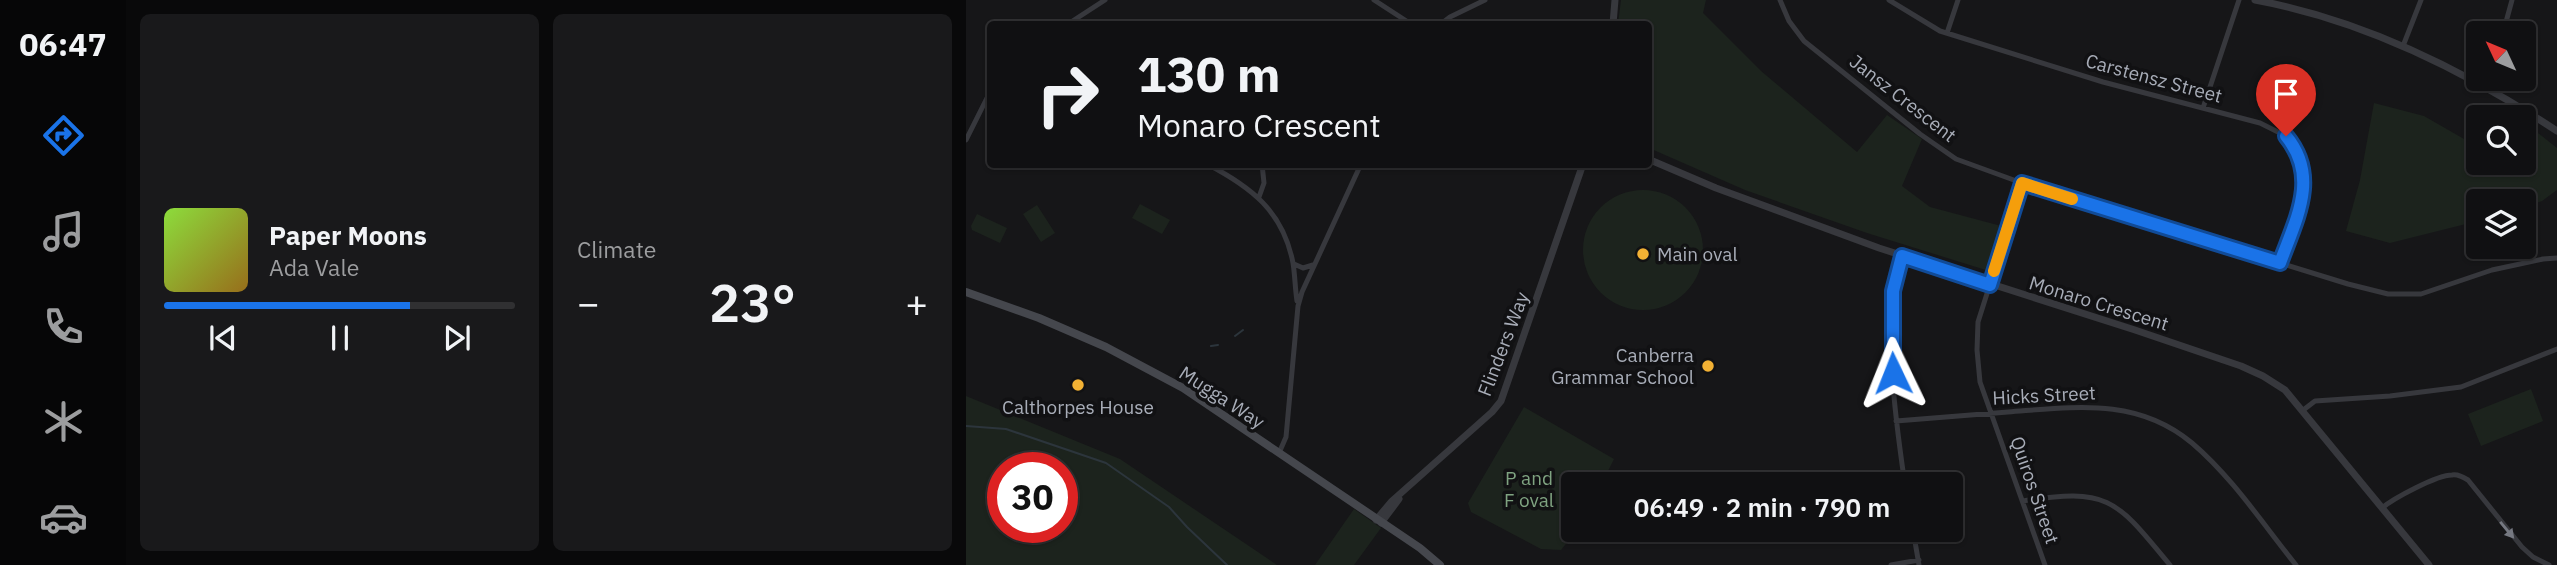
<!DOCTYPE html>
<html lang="en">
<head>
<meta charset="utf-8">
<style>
  body { margin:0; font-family:"IBM Plex Sans",sans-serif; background:#19191b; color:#f1f3f6; height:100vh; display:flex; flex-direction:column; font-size:26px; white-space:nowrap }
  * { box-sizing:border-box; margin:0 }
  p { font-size:23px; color:#9c9d9f }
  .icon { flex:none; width:38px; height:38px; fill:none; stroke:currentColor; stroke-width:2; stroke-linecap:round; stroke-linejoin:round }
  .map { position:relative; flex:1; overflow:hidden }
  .details { display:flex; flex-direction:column; gap:14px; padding:14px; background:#09090a; width:840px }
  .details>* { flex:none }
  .banner { position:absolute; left:21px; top:21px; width:665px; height:147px; border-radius:7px; box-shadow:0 2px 5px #0004,0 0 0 2px #303032; background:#101012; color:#f1f3f6; overflow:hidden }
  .needle { width:46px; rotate:314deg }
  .fabs { position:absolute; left:1500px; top:21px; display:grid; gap:14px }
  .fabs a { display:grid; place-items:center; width:70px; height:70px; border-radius:7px; background:#101012; box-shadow:0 2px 5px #0004,0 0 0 2px #303032; font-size:35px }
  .speed { position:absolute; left:21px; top:452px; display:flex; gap:14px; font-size:35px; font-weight:700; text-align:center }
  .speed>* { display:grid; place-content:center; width:91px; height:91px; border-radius:50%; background:#101012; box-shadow:0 2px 5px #0004,0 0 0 2px #303032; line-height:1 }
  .speed .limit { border:10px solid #d22; background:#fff; color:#111 }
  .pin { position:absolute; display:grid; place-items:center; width:60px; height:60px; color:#fff; margin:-72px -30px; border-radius:50% 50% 50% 0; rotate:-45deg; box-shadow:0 0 7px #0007 }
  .pin .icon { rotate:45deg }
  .me { position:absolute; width:77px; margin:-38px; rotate:358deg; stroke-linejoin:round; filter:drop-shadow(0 0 5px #0008) }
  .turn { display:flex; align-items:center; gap:24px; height:147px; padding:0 35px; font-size:32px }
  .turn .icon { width:91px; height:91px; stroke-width:2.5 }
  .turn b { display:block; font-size:49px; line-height:60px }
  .big { font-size:52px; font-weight:600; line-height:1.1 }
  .details .widget { flex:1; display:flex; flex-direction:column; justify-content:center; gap:10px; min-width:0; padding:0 24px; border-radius:10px; background:#19191b }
  .song { display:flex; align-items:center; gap:21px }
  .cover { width:84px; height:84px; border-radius:10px; background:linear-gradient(135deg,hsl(90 70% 55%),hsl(40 70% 35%)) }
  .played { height:7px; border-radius:4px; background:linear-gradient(90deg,#1a73e8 70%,#303032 70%) }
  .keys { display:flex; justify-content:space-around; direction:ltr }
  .heat { display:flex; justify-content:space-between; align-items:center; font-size:38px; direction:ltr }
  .details .tiles { flex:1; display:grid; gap:14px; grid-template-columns:repeat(2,1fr) }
  .trip { position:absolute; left:595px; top:472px; width:402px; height:70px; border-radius:7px; background:#101012; box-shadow:0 2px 5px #0004,0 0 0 2px #303032; font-weight:600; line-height:70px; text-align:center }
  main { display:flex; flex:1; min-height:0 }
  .menu { display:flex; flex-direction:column; width:126px; justify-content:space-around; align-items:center; background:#060607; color:#9c9d9f }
  .menu .icon { width:49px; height:49px }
  .menu .selected { color:#1a73e8 }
  .menu b { font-size:32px; color:#f1f3f6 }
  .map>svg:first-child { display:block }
</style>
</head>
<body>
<main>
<nav class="menu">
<b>06:47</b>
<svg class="icon selected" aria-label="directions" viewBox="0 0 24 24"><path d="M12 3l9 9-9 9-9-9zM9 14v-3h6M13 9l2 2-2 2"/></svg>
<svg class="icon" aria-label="music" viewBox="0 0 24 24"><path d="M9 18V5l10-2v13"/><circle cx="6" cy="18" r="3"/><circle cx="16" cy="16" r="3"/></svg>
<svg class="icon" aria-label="phone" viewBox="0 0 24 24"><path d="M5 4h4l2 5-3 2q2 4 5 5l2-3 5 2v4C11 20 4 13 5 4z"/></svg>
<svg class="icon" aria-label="climate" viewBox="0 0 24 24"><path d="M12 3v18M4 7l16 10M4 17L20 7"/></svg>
<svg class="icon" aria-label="car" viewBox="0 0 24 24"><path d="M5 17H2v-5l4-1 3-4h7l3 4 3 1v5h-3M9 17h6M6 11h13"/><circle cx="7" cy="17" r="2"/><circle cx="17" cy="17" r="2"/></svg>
</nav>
<section class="details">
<div class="tiles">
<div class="widget">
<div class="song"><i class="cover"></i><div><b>Paper Moons</b><p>Ada Vale</p></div></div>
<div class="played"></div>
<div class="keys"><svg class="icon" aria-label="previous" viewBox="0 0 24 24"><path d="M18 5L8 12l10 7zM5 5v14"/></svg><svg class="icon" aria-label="pause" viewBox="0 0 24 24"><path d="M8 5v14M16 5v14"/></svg><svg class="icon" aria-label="next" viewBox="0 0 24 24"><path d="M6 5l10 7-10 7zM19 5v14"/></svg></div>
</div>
<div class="widget"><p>Climate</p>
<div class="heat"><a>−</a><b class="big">23°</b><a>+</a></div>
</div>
</div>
</section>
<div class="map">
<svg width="1591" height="565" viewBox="0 0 1591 565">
  <rect width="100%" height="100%" fill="#161618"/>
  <path fill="#1c231d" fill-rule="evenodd" d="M 655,0 L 740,0 L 737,13 L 795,71 L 891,152 L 921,115 L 956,139 L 936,186 L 964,207 L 1039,227 L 1023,271 L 901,233 L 779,190 L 683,148 L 682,24 L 652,24 Z
    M 1408,103 L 1458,116 L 1512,147 L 1512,163 L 1538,163 L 1545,167 L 1548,163 L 1558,163 L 1558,151 L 1572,133 L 1591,148 L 1591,190 L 1576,201 L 1558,207 L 1558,201 L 1512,201 L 1512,221 L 1424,243 L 1380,231 L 1394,180 Z
    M617 250a60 60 0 1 1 120 0a60 60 0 1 1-120 0Z
    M 174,204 L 204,220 L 196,234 L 166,218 Z
    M 71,205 L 89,233 L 75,242 L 57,214 Z
    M 11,214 L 41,228 L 34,243 L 6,230 L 5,226 Z
    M 1565,389 L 1577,421 L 1515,446 L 1502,414 Z
    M 0,396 L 154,459 L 311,565 L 0,565 ZM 37,467 L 96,467 L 96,527 L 37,527 Z
    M 558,407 L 648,459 L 635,485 L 607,485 L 607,530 L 611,530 L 595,550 L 575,549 L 505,512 L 502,503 Z
    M 388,509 L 415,528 L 388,565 L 349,565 Z"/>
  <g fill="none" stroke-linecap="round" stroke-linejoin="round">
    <path stroke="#2c353c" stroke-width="2" d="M 269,336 L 277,330
      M 245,346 L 252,345
      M 0,426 L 40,429 L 140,463 L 203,507 L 221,527 L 261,565"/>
    <path stroke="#37383d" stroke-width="5" d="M 408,0 L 445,24
      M 814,0 L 823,21 L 838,41 L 954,134 L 990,159 L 1056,183 L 1382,284 L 1422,294 L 1455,294 L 1526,270 L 1577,259 L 1591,258
      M 923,0 L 974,31 L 1137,82 L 1294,123 L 1320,136 L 1334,155 L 1338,171 L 1338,186 L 1336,200 L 1314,263
      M 102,24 L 139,0
      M 475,24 L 484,17 L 519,0
      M 981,33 L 992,0
      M 1537,33 L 1546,0
      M 1437,46 L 1455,0
      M 1523,88 L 1526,79
      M 1237,108 L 1273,0
      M 0,140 L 24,92
      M 241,164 C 285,187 317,211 327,263 C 329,275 329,288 331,301
      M 1056,183 L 1012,322 L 1011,350 L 1014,382 L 1079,565
      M 293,197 L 298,183 L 296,164
      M 936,256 C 914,314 930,423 939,485
      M 328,264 L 337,268 L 347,265
      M 1336,411 L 1349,401 L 1424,396 L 1495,387 L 1591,349
      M 930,421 C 968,418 1005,415 1042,412 C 1109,407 1171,397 1226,443 C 1266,477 1297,524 1330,565
      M 313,453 L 320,437 L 332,306 L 336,292 L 395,164
      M 1057,501 C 1144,487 1151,501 1204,565
      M 1416,508 C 1428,498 1471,475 1486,475 C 1492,474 1497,477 1502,480 L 1556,547 L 1567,557 L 1583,565
      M 947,530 L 953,565
      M 925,565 L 953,560"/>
    <path stroke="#37383d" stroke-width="7" d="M 1289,0 C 1398,20 1500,71 1591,131
      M 647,24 L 649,0
      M 682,159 L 750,188 L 913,248 L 1169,330 L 1275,366 L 1297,376 L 1319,390 L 1463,565
      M 410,520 L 426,501 L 526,412 L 535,401 L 617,164
      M 415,523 L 433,499"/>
    <path stroke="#45474d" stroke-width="8" d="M 0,292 L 73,318 L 140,347 L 217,388 L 454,548 L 474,565"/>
  </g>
  <defs><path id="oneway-solid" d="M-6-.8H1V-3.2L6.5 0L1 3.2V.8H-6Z" transform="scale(1.75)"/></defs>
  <use fill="#757881" href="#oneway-solid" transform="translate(1541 530) rotate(50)"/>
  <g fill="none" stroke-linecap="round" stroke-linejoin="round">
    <defs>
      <path id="route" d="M 927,373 L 927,291 L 936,256 L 1024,285 L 1056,183 L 1314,263 C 1330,219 1354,177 1320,136"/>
    </defs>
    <use href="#route" stroke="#114b97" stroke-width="18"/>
    <use href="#route" stroke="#1a73e8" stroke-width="12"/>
    <path stroke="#f59e0b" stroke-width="12" d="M 1028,271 L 1056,183 L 1106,199"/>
  </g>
  <g fill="#f2b134" stroke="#111113" stroke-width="2.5">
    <circle cx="677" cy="254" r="7"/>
    <circle cx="742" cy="366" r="7"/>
    <circle cx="112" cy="385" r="7"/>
  </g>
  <g text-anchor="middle" stroke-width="7" stroke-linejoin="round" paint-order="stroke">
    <g font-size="19" fill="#a8adb8" stroke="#111113">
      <text transform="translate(1188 78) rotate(15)" y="7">Carstensz Street</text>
      <text transform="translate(937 98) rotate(38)" y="7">Jansz Crescent</text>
      <text transform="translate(1133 303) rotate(17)" y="7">Monaro Crescent</text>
      <text transform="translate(537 344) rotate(-69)" y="7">Flinders Way</text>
      <text transform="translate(1078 395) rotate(-3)" y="7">Hicks Street</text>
      <text transform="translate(256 397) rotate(33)" y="7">Mugga Way</text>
      <text transform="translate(1069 490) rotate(71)" y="7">Quiros Street</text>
    </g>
    <g font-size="19" fill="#a8adb8" stroke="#111113" text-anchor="start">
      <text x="691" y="261">Main oval</text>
      <text x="728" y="362" text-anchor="end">Canberra<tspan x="728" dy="22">Grammar School</tspan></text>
      <text x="112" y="414" text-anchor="middle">Calthorpes House</text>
    </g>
    <g font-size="19" fill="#7fa381" stroke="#111113">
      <text x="563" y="485">P and<tspan x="563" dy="22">F oval</tspan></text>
    </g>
  </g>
</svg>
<div class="fabs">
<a><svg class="needle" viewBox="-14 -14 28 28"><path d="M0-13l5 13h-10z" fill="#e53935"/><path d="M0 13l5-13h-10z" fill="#9c9d9f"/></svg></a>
<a><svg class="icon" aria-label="search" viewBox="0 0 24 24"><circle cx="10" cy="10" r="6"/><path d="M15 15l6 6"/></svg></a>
<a><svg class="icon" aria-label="layers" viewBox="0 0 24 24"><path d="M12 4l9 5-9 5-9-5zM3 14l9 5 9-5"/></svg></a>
</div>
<div class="speed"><div class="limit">30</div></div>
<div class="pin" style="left:1320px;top:136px;background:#d93025"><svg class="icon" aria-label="arrive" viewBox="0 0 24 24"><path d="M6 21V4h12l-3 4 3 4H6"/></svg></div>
<svg class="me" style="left:927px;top:373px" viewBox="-20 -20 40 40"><path d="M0-17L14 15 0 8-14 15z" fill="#1a73e8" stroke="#fff" stroke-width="4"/></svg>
<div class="trip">06:49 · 2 min · 790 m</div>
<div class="banner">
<div class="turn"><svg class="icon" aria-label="right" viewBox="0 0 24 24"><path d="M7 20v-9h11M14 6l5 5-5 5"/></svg><div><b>130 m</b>Monaro Crescent</div></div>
</div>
</div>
</main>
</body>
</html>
